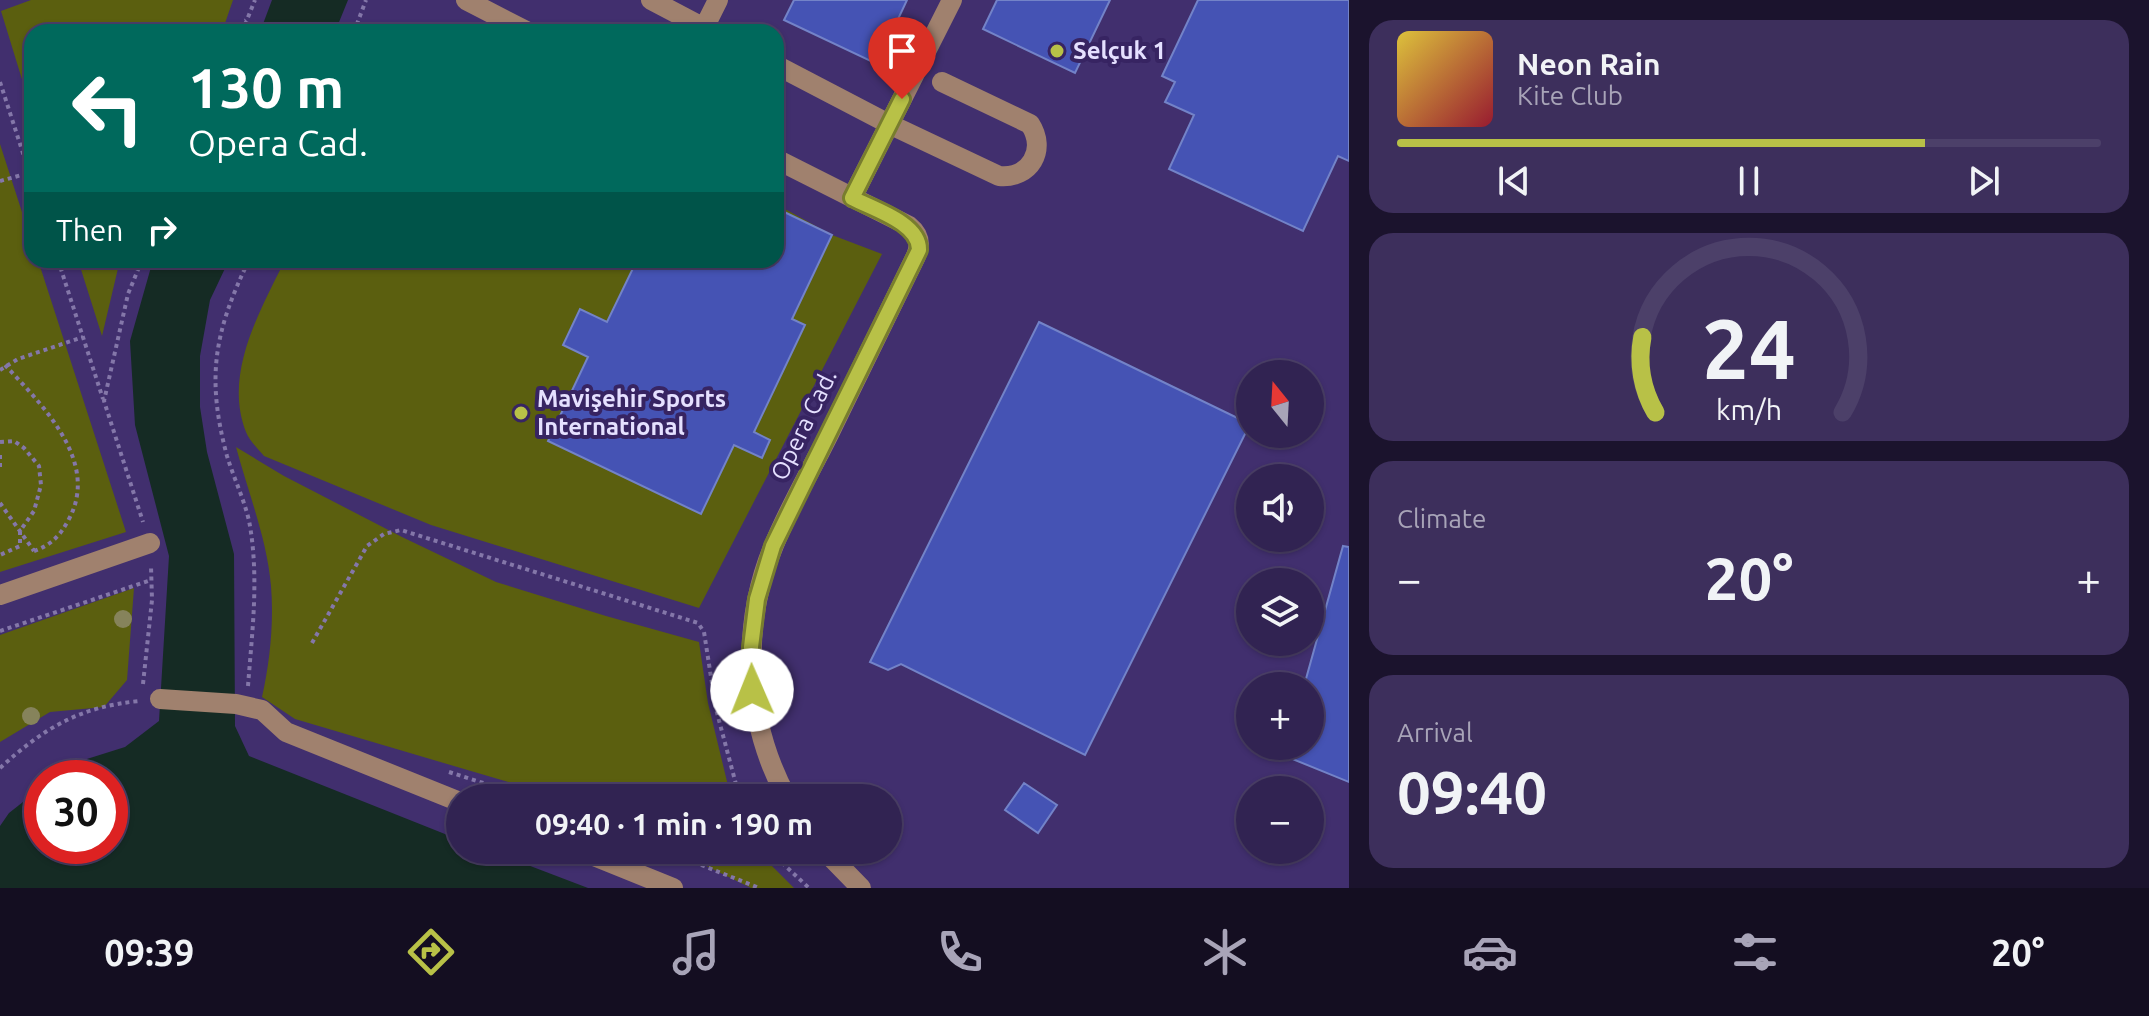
<!DOCTYPE html>
<html lang="en">
<head>
<meta charset="utf-8">
<style>
  body { margin:0; font-family:Ubuntu,sans-serif; background:#3d2f5c; color:#f1f3f6; height:100vh; display:flex; flex-direction:column; font-size:30px; white-space:nowrap }
  * { box-sizing:border-box; margin:0 }
  p { font-size:26px; color:#a8a4b8 }
  .icon { flex:none; width:44px; height:44px; fill:none; stroke:currentColor; stroke-width:2; stroke-linecap:round; stroke-linejoin:round }
  .map { position:relative; flex:1; overflow:hidden }
  .drawer { display:flex; flex-direction:column; gap:20px; padding:20px; background:#1b132d; width:800px }
  .drawer>* { flex:none }
  .hud { position:absolute; left:24px; top:24px; width:760px; height:244px; border-radius:24px; box-shadow:0 2px 6px #0004,0 0 0 2px #4c4069; background:#00695c; color:#fff; overflow:hidden }
  .needle { width:52px; rotate:342deg }
  .fabs { position:absolute; left:1236px; top:360px; display:grid; gap:16px }
  .fabs a { display:grid; place-items:center; width:88px; height:88px; border-radius:50%; background:#312352; box-shadow:0 2px 6px #0004,0 0 0 2px #4c4069; font-size:40px }
  .speed { position:absolute; left:24px; top:760px; display:flex; gap:16px; font-size:40px; font-weight:700; text-align:center }
  .speed>* { display:grid; place-content:center; width:104px; height:104px; border-radius:50%; background:#312352; box-shadow:0 2px 6px #0004,0 0 0 2px #4c4069; line-height:1 }
  .speed .limit { border:12px solid #d22; background:#fff; color:#111 }
  .pin { position:absolute; display:grid; place-items:center; width:68px; height:68px; color:#fff; margin:-82px -34px; border-radius:50% 50% 50% 0; rotate:-45deg; box-shadow:0 0 8px #0007 }
  .pin .icon { rotate:45deg }
  .me { position:absolute; width:88px; margin:-44px; rotate:359deg; stroke-linejoin:round; filter:drop-shadow(0 0 6px #0008) }
  .turn { display:flex; align-items:center; gap:28px; height:168px; padding:0 32px; font-size:36px }
  .turn .icon { width:104px; height:104px; stroke-width:2.5 }
  .turn b { display:block; font-size:56px; line-height:68px }
  .then { display:flex; align-items:center; height:76px; padding:0 32px; background:#0003; gap:16px; font-size:30px }
  .big { font-size:60px; font-weight:600; line-height:1.1 }
  .drawer .tile { flex:1; display:flex; flex-direction:column; justify-content:center; gap:12px; min-width:0; padding:0 28px; border-radius:24px; background:#3d2f5c }
  .drawer .dial { align-items:center; gap:0 }
  .dial svg { height:208px; overflow:visible; fill:none; stroke:#4c4069; stroke-width:7; stroke-linecap:round; text-anchor:middle }
  .dial text { fill:#f1f3f6; stroke:none }
  .song { display:flex; align-items:center; gap:24px }
  .cover { width:96px; height:96px; border-radius:12px; background:linear-gradient(135deg,hsl(50 70% 55%),hsl(350 70% 35%)) }
  .played { height:8px; border-radius:4px; background:linear-gradient(90deg,#b8c147 75%,#4c4069 75%) }
  .keys { display:flex; justify-content:space-around; direction:ltr }
  .heat { display:flex; justify-content:space-between; align-items:center; font-size:44px; direction:ltr }
  .trip { position:absolute; left:446px; top:784px; width:456px; height:80px; border-radius:40px; background:#312352; box-shadow:0 2px 6px #0004,0 0 0 2px #4c4069; font-weight:600; line-height:80px; text-align:center }
  .tab-bar { display:flex; height:128px; justify-content:space-around; align-items:center; background:#140e21; color:#a8a4b8 }
  .tab-bar .icon { width:56px; height:56px }
  .tab-bar .selected { color:#b8c147 }
  .tab-bar b { font-size:36px; color:#f1f3f6 }
  main { display:flex; flex:1; min-height:0 }
  .map>svg:first-child { display:block }
</style>
</head>
<body>
<main>
<div class="map">
<svg width="1349" height="888" viewBox="0 0 1349 888">
  <rect width="100%" height="100%" fill="#412f6e"/>
  <path fill="#5b5f0f" d="M 31,0 L 233,0 L 222,32 L 32,32 L 32,112 L 1,11 Z
    M 0,144 L 32,243 L 32,260 L 38,260 L 126,532 L 0,572 Z
    M 776,204 L 832,235 L 882,254 L 699,608 L 431,525 L 264,456 C 258,449 249,440 246,432 C 223,374 260,311 285,260 L 776,260 Z
    M 78,260 L 120,260 L 102,336 Z
    M 236,447 L 284,476 L 402,537 L 496,582 L 606,616 L 699,642 L 708,703 L 731,798 L 562,798 L 295,719 L 262,697 C 270,662 274,622 271,586 C 267,539 248,492 236,447 Z
    M 134,588 L 127,680 L 104,707 L 50,712 L 0,742 L 0,635 Z
    M 674,850 L 760,850 L 766,860 L 794,888 L 751,888 Z"/>
  <path fill="#152b24" d="M 272,0 L 348,0 L 335,32 L 260,32 Z
    M 153,260 L 229,260 L 210,300 L 200,356 L 200,407 L 207,452 L 234,554 L 235,726 L 249,756 L 460,840 L 460,850 L 488,850 L 588,888 L 0,888 L 0,826 L 9,813 L 42,787 L 42,846 L 110,846 L 110,778 L 54,778 L 71,764 L 125,747 L 159,721 L 169,556 L 135,425 L 130,341 Z"/>
  <path fill="#4553b4" stroke="#7383c8" stroke-width="2" d="M 794,0 L 907,0 L 877,64 L 784,20 Z
    M 997,0 L 1110,0 L 1075,73 L 983,29 Z
    M 1198,0 L 1349,0 L 1349,161 L 1338,156 L 1303,231 L 1169,169 L 1194,115 L 1165,102 L 1175,82 L 1162,76 Z
    M 776,208 L 832,235 L 792,319 L 805,325 L 754,432 L 770,440 L 762,458 L 734,445 L 701,514 L 548,441 L 588,357 L 563,345 L 580,309 L 607,322 L 637,260 L 776,260 Z
    M 1039,322 L 1250,424 L 1085,755 L 901,664 L 888,670 L 870,662 Z
    M 1343,546 L 1349,547 L 1349,782 L 1263,747 L 1310,746 L 1310,686 L 1304,686 Z
    M 1024,783 L 1057,805 L 1038,833 L 1005,810 Z"/>
  <g fill="none" stroke-linecap="round" stroke-linejoin="round">
    <path stroke="#8477a9" stroke-width="4" stroke-dasharray="4 4" stroke-linecap="butt" d="M 234,32 L 246,20
      M 242,32 L 255,0
      M 354,32 L 366,0
      M 0,82 L 32,181
      M 0,181 L 29,173
      M 58,260 L 103,399
      M 142,260 L 128,294 L 104,401 L 143,522
      M 5,365 C 42,405 100,461 69,519 C 60,536 51,545 34,551
      M 0,370 L 18,359 L 83,337
      M 0,442 L 14,441 L 24,448 L 39,466 L 41,485 L 34,511 L 20,531 L 20,546 L 0,555
      M 0,455 L 0,469
      M 0,503 L 34,551
      M 0,631 L 151,580
      M 312,643 L 367,546 L 384,534 L 401,530 L 698,623 L 704,632 L 716,709 L 737,788 L 743,798
      M 143,684 L 152,600 L 151,566
      M 248,686 C 252,633 259,580 250,526 C 246,503 234,479 227,456 C 206,378 214,332 249,260
      M 0,768 C 44,728 79,707 139,701
      M 449,772 L 530,798
      M 664,850 L 759,888
      M 772,850 L 777,858 L 809,888"/>
    <path stroke="#a0816e" stroke-width="20" d="M 466,0 L 528,32
      M 651,0 L 712,32
      M 704,28 L 718,0
      M 776,65 L 889,124 L 999,176 C 1030,179 1047,150 1030,124 L 942,82
      M 776,159 L 909,226 C 919,234 921,244 916,256 C 887,316 857,376 828,436 C 810,472 789,508 774,545 C 740,626 745,721 787,798
      M 852,198 L 952,0
      M 0,595 L 150,543
      M 160,699 L 236,704 L 262,710 L 286,732 L 460,802
      M 579,850 L 673,888
      M 824,850 L 861,888"/>
  </g>
  <g fill="#86835b">
    <circle cx="123" cy="619" r="9"/>
    <circle cx="31" cy="716" r="9"/>
  </g>
  <g fill="none" stroke-linecap="round" stroke-linejoin="round">
    <defs>
      <path id="route" d="M 752,690 L 751,647 L 757,599 L 773,546 L 919,250 C 920,223 873,209 852,198 L 902,99"/>
    </defs>
    <use href="#route" stroke="#787d2e" stroke-width="20"/>
    <use href="#route" stroke="#b8c147" stroke-width="14"/>
  </g>
  <g fill="#b8c147" stroke="#372462" stroke-width="3">
    <circle cx="1057" cy="51" r="8"/>
    <circle cx="521" cy="413" r="8"/>
  </g>
  <g text-anchor="middle" stroke-width="8" stroke-linejoin="round" paint-order="stroke">
    <g font-size="24" font-weight="bold" fill="#e5e0ff" stroke="#372462" text-anchor="start">
      <text x="1073" y="59">Selçuk 1</text>
      <text x="537" y="407">Mavişehir Sports<tspan x="537" dy="28">International</tspan></text>
    </g>
    <g font-size="24" fill="#e5e0ff" stroke="#372462">
      <text transform="translate(804 425) rotate(-64)" y="8">Opera Cad.</text>
    </g>
  </g>
</svg>
<div class="fabs">
<a><svg class="needle" viewBox="-14 -14 28 28"><path d="M0-13l5 13h-10z" fill="#e53935"/><path d="M0 13l5-13h-10z" fill="#a8a4b8"/></svg></a>
<a><svg class="icon" aria-label="sound" viewBox="0 0 24 24"><path d="M4 9h4l5-4v14l-5-4H4zM17 9q2 3 0 6"/></svg></a>
<a><svg class="icon" aria-label="layers" viewBox="0 0 24 24"><path d="M12 4l9 5-9 5-9-5zM3 14l9 5 9-5"/></svg></a>
<a>+</a>
<a>−</a>
</div>
<div class="speed"><div class="limit">30</div></div>
<div class="pin" style="left:902px;top:99px;background:#d93025"><svg class="icon" aria-label="arrive" viewBox="0 0 24 24"><path d="M6 21V4h12l-3 4 3 4H6"/></svg></div>
<svg class="me" style="left:752px;top:690px" viewBox="-20 -20 40 40"><circle r="19" fill="#fff"/><path d="M0-13L10 11 0 6-10 11z" fill="#b8c147"/></svg>
<div class="trip">09:40 · 1 min · 190 m</div>
<div class="hud">
<div class="turn"><svg class="icon" aria-label="left" viewBox="0 0 24 24"><path d="M17 20v-9H6M10 6l-5 5 5 5"/></svg><div><b>130 m</b>Opera Cad.</div></div>
<div class="then">Then<svg class="icon" aria-label="right" viewBox="0 0 24 24"><path d="M7 20v-9h11M14 6l5 5-5 5"/></svg></div>
</div>
</div>
<section class="drawer">
<div class="tile">
<div class="song"><i class="cover"></i><div><b>Neon Rain</b><p>Kite Club</p></div></div>
<div class="played"></div>
<div class="keys"><svg class="icon" aria-label="previous" viewBox="0 0 24 24"><path d="M18 5L8 12l10 7zM5 5v14"/></svg><svg class="icon" aria-label="pause" viewBox="0 0 24 24"><path d="M8 5v14M16 5v14"/></svg><svg class="icon" aria-label="next" viewBox="0 0 24 24"><path d="M6 5l10 7-10 7zM19 5v14"/></svg></div>
</div>
<div class="tile dial"><svg viewBox="0 0 100 80">
<path d="M14 69A42 42 0 1 1 86 69"/>
<path d="M14 69A42 42 0 0 1 9 40" stroke="#b8c147"/>
<text x="50" y="56" font-size="32" font-weight="700">24</text>
<text x="50" y="72" font-size="11">km/h</text>
</svg></div>
<div class="tile"><p>Climate</p>
<div class="heat"><a>−</a><b class="big">20°</b><a>+</a></div>
</div>
<div class="tile"><p>Arrival</p><b class="big">09:40</b></div>
</section>
</main>
<nav class="tab-bar">
<b>09:39</b>
<svg class="icon selected" aria-label="directions" viewBox="0 0 24 24"><path d="M12 3l9 9-9 9-9-9zM9 14v-3h6M13 9l2 2-2 2"/></svg>
<svg class="icon" aria-label="music" viewBox="0 0 24 24"><path d="M9 18V5l10-2v13"/><circle cx="6" cy="18" r="3"/><circle cx="16" cy="16" r="3"/></svg>
<svg class="icon" aria-label="phone" viewBox="0 0 24 24"><path d="M5 4h4l2 5-3 2q2 4 5 5l2-3 5 2v4C11 20 4 13 5 4z"/></svg>
<svg class="icon" aria-label="climate" viewBox="0 0 24 24"><path d="M12 3v18M4 7l16 10M4 17L20 7"/></svg>
<svg class="icon" aria-label="car" viewBox="0 0 24 24"><path d="M5 17H2v-5l4-1 3-4h7l3 4 3 1v5h-3M9 17h6M6 11h13"/><circle cx="7" cy="17" r="2"/><circle cx="17" cy="17" r="2"/></svg>
<svg class="icon" aria-label="filters" viewBox="0 0 24 24"><path d="M4 7h16M4 17h16"/><circle cx="9" cy="7" r="2"/><circle cx="15" cy="17" r="2"/></svg>
<b>20°</b>
</nav>
</body>
</html>
